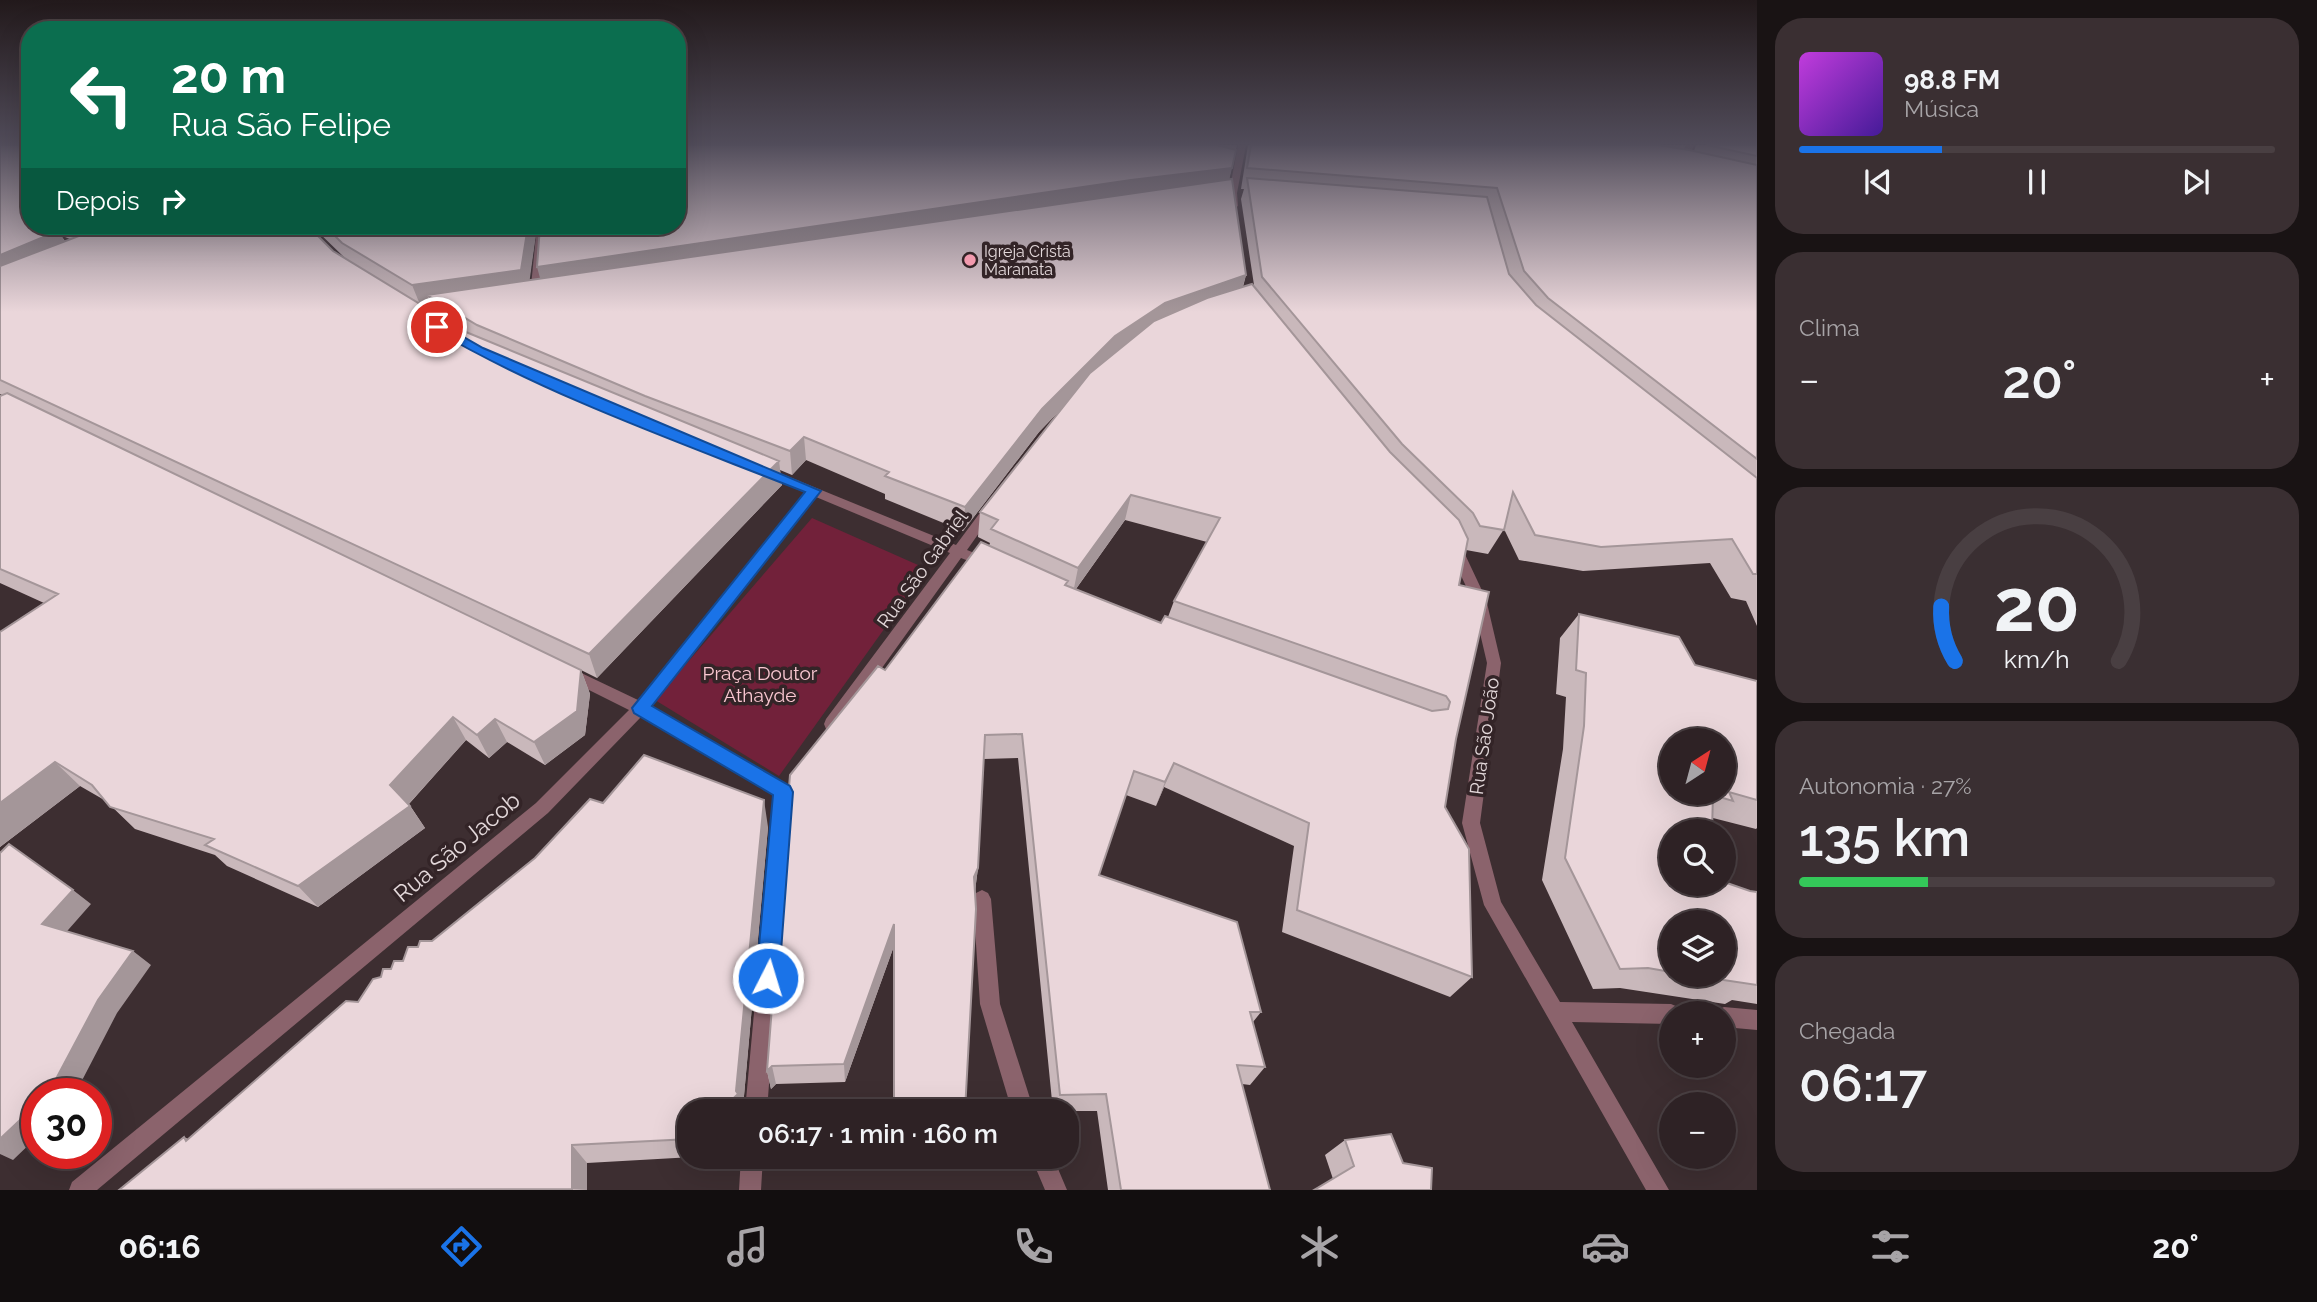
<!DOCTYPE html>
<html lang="pt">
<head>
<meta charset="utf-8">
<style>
  body { margin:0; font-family:Raleway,sans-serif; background:#3a2f32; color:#f1f3f6; height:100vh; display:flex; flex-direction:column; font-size:26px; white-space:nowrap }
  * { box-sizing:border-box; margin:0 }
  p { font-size:23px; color:#a7a4a7 }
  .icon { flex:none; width:38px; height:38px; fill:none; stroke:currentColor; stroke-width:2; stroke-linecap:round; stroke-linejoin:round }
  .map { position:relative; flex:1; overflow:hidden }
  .drawer { display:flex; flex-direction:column; gap:18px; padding:18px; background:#191314; width:560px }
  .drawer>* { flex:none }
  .guide { position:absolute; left:21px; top:21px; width:665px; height:214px; border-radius:28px; box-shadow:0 7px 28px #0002,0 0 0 2px #493f42; background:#0b6e4f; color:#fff; overflow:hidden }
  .needle { width:46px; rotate:36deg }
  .buttons { position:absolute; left:1659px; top:728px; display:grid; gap:14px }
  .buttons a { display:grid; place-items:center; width:77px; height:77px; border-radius:50%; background:#2e2225; box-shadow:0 7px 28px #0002,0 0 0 2px #493f42; font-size:35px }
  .speed { position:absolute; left:21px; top:1078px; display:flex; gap:14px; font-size:35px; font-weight:700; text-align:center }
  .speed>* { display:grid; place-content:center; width:91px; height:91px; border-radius:50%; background:#2e2225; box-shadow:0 7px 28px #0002,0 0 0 2px #493f42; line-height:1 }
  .speed .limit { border:10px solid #d22; background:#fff; color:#111 }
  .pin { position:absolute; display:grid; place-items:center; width:60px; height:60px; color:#fff; margin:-30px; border:4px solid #fff; border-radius:50%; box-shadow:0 2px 7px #0007 }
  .me { position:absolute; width:77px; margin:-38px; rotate:5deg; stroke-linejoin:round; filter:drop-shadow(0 0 5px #0008) }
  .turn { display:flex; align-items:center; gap:24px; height:147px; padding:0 35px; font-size:32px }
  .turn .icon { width:91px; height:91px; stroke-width:2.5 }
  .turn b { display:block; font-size:49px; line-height:60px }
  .then { display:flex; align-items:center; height:66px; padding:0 35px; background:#0003; gap:14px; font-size:26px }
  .big { font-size:52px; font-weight:600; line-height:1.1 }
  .drawer .widget { flex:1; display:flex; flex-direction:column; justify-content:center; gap:10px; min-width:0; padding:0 24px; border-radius:28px; background:#3a2f32 }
  .drawer .dial { align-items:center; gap:0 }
  .dial svg { height:182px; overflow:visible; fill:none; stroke:#493f42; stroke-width:7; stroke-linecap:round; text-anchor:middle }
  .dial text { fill:#f1f3f6; stroke:none }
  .song { display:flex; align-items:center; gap:21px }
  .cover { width:84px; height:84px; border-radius:10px; background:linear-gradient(135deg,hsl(290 70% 55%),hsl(260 70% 35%)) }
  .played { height:7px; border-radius:4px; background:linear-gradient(90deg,#1a73e8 30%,#493f42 30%) }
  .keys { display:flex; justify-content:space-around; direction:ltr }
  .heat { display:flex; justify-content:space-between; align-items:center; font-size:38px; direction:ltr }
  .charge { height:10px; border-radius:5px; background:linear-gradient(90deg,#34c759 27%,#493f42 0) }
  .trip { position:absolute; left:677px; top:1099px; width:402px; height:70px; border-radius:28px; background:#2e2225; box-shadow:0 7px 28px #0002,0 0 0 2px #493f42; font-weight:600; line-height:70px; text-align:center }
  .tabs { display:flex; height:112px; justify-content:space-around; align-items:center; background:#120e0f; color:#a7a4a7 }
  .tabs .icon { width:49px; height:49px }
  .tabs .active { color:#1a73e8 }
  .tabs b { font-size:32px; color:#f1f3f6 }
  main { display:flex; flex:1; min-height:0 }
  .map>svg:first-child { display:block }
</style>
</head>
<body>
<main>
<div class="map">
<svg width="1757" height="1190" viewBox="0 0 1757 1190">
  <rect width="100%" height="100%" fill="#3d2e31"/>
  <path fill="#72213a" d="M 812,518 L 927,569 L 779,776 L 655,700 Z"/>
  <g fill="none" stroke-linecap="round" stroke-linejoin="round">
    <path fill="#8b636c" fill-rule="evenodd" d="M 1238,145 L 1246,145 L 1237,193 L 1238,206 L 1234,209 L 1230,206 L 1229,193 Z
      M 1686,145 L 1694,145 L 1686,166 L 1682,168 L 1678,166 Z
      M 537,226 L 545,226 L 540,296 L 535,299 L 530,296 Z
      M 765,467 L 956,545 L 985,506 L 990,505 L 996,509 L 967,550 L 994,561 L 996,564 L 994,567 L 984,567 L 961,558 L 838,729 L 832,730 L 826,729 L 824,724 L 826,719 L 950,553 L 816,497 L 650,706 L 789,787 L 791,792 L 767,1111 L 745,1111 L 774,795 L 641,717 L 548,813 L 97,1190 L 69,1190 L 72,1182 L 536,803 L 629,710 L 565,678 L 562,674 L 565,670 L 575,670 L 638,700 L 806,493 L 761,474 L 759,471 L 761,468 Z
      M 1455,543 L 1462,548 L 1486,599 L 1501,663 L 1480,823 L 1501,902 L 1560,1002 L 1671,1004 L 1678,1007 L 1681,1013 L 1671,1013 L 1671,1024 L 1572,1022 L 1669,1190 L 1646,1190 L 1484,905 L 1462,823 L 1487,663 L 1472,599 L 1448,548 Z
      M 982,890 L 988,893 L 991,899 L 1000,1004 L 1034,1111 L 1012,1111 L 980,1004 L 973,899 L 976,893 Z
      M 1724,1007 L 1757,1010 L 1757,1030 L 1724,1027 L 1724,1013 L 1716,1013 L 1717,1010 Z
      M 741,1157 L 763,1157 L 761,1190 L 739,1190 Z
      M 1031,1157 L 1053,1157 L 1067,1190 L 1045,1190 Z"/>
  </g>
  <path fill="#c9b8bb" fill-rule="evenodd" d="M 0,145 L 30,226 L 308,226 L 333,251 L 346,259 L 312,226 L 537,226 L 529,280 L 540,279 L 677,145 L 1237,145 L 1229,179 L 1246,275 L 1243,287 L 1254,285 L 1241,199 L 1244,189 L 1241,189 L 1248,145 L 1686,145 L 1684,149 L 1694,151 L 1696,145 L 1757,145 L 1757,626 L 1746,601 L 1731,598 L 1710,563 L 1583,571 L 1519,560 L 1504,529 L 1488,554 L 1466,550 L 1459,585 L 1456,739 L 1445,807 L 1472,977 L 1450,997 L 1282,932 L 1294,846 L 1164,787 L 1156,806 L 1126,795 L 1099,875 L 1261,1012 L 1253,1022 L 1265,1067 L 1250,1085 L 1242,1084 L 1270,1190 L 1108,1190 L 1097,1111 L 1053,1111 L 1018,758 L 984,759 L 978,868 L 975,891 L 965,1111 L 893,1111 L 894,946 L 845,1082 L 776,1084 L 771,1089 L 767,1071 L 885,670 L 989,546 L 990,543 L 978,537 L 980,512 L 1067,403 L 1039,432 L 963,531 L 885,499 L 885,494 L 806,460 L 792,475 L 780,470 L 782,485 L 597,678 L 581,670 L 590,694 L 585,735 L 545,765 L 507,742 L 489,758 L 466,740 L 409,804 L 425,828 L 318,907 L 227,866 L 215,855 L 135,829 L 106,801 L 80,786 L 0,847 L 0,632 L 44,603 L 0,583 L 0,396 L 2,395 L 0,394 ZM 59,229 L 65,237 L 70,239 L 65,241 L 57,230 ZM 431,306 L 434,313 L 424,307 ZM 1125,520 L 1207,542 L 1174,601 L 1168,617 L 1161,623 L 1076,589 Z
    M 1579,614 L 1695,665 L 1757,681 L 1757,828 L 1756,829 L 1713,818 L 1671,884 L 1757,892 L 1757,1004 L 1732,1000 L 1725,1004 L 1620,988 L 1593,989 L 1542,880 L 1563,749 L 1566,697 L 1556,694 L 1560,638 ZM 1671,922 L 1724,975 L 1671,975 Z
    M 603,803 L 768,827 L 743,1107 L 690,1111 L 690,1157 L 693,1157 L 587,1163 L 587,1190 L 119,1190 L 184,1137 L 188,1139 L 358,1002 L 381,977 L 403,961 L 418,947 L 432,941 Z
    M 1345,1140 L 1403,1163 L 1333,1179 L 1325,1155 Z"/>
  <path fill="#a49699" d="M 1232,168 L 1227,189 L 543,289 L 537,267 L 1131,180 Z
    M 42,226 L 58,226 L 59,229 L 56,232 L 58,231 L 72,252 L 0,283 L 0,255 Z
    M 74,226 L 147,226 L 87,246 Z
    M 528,226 L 537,226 L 528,292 L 427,295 L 431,306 L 421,307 L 412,285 Z
    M 1246,275 L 1240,296 L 1110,358 L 1039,432 L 963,531 L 965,507 L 1042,409 L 1115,336 L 1165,303 Z
    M 804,437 L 806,460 L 792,475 L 790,451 Z
    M 779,461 L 782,485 L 597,678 L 589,654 Z
    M 1131,495 L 1125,520 L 1073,593 L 1078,568 Z
    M 581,670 L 590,694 L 585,735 L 545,765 L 534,742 Z
    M 453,717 L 466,740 L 405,808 L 390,785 Z
    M 495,719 L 507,742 L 489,758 L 477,735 Z
    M 55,762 L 80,786 L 0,847 L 0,803 Z
    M 1174,763 L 1164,787 L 1156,806 L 1165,782 Z
    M 764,800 L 768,827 L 743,1107 L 744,1111 L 720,1111 L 736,1091 Z
    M 410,806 L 425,828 L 318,907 L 298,886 Z
    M 978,868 L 975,891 L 974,877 Z
    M 73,890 L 91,904 L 61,938 L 42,924 Z
    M 894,924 L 894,946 L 845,1082 L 844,1064 Z
    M 133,951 L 151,965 L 117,1013 L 75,1094 L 48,1094 L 98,1000 Z
    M 772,1066 L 776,1084 L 771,1089 L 767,1071 Z
    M 37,1104 L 37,1137 L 13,1160 L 0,1154 L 0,1139 Z
    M 572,1145 L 587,1163 L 587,1190 L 572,1189 Z"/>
  <path fill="#ead6da" stroke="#a49699" stroke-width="2" fill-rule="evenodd" d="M 0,145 L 30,145 L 30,226 L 46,226 L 58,231 L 0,255 Z
    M 677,145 L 1217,145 L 1236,150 L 1232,168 L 1131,180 L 537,267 L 540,226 L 677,226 Z
    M 1251,145 L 1658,145 L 1689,150 L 1757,165 L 1757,459 L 1548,298 L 1524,271 L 1497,188 L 1247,168 Z
    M 1707,145 L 1757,145 L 1757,156 Z
    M 1247,178 L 1487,197 L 1509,274 L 1536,305 L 1757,478 L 1757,574 L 1753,574 L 1732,539 L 1601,547 L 1535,535 L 1513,492 L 1504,530 L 1480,526 L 1473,513 L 1402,444 L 1262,277 Z
    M 1232,179 L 1246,275 L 1165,303 L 1115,336 L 1042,409 L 965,507 L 885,476 L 889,472 L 804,437 L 790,451 L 645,396 L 477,325 L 427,295 Z
    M 105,226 L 308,226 L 333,251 L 466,332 L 779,461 L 589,654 L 0,380 L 0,266 Z
    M 325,226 L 528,226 L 521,270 L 412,285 L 342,243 Z
    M 1252,284 L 1390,452 L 1459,520 L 1468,539 L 1459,585 L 1489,592 L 1456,739 L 1445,807 L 1469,849 L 1472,977 L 1297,910 L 1309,823 L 1174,763 L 1165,782 L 1134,771 L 1099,875 L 1237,922 L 1261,1012 L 1250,1012 L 1265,1067 L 1237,1065 L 1270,1190 L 1121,1190 L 1106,1094 L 1060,1095 L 1022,734 L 985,735 L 978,868 L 974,877 L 976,909 L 965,1111 L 894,1111 L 894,924 L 844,1064 L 772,1066 L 767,1071 L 790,775 L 878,666 L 885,670 L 981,542 L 1068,581 L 1065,585 L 1161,623 L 1165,616 L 1432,711 L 1448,709 L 1450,702 L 1446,696 L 1174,601 L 1220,518 L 1131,495 L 1078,568 L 991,529 L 998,520 L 980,512 L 1090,373 L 1154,321 L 1207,298 Z
    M 7,393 L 581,670 L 577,711 L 534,742 L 495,719 L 477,735 L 453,717 L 390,785 L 410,806 L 298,886 L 205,845 L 214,839 L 110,807 L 92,785 L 55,762 L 0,803 L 0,632 L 58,594 L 0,569 L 0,396 Z
    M 1579,614 L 1679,637 L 1695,665 L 1757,681 L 1757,800 L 1729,792 L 1733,801 L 1713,795 L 1712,831 L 1671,831 L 1671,884 L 1724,884 L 1724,882 L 1750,891 L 1757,892 L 1757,985 L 1690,975 L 1724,975 L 1724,922 L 1671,922 L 1671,972 L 1648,968 L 1620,969 L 1565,858 L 1584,726 L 1586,673 L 1576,670 ZM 1671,740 L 1724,740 L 1724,793 L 1671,793 Z
    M 644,755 L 764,800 L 736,1091 L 738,1094 L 720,1111 L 690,1111 L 690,1139 L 572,1145 L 572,1189 L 119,1190 L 184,1137 L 186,1141 L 346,1001 L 358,1002 L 373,979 L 381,977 L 383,969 L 391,969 L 394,961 L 403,961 L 408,947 L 418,947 L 420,941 L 432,941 L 535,858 L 590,799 L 603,803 Z
    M 9,844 L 73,890 L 42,924 L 133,951 L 98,1000 L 48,1094 L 37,1094 L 37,1104 L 0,1139 L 0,853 Z
    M 1391,1134 L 1403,1163 L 1432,1168 L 1431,1190 L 1314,1190 L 1354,1166 L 1345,1140 Z"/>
  <linearGradient id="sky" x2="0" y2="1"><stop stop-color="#22191b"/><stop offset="0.46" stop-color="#514c5a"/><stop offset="1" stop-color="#514c5a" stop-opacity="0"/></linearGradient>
  <rect width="1757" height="312" fill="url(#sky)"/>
  <path fill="#1a73e8" stroke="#114b97" stroke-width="2" d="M 433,324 L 441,324 L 483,348 L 821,491 L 652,706 L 790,786 L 793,792 L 779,978 L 775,986 L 768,989 L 760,986 L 756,978 L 773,795 L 634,713 L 632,708 L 805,492 C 682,443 547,396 433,329 Z"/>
  <circle fill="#f29aae" stroke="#332427" stroke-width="2.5" cx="970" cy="260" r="7"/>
  <g text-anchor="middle" stroke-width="7" stroke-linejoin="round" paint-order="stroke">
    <g font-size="16" fill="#e3d8da" stroke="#332427" text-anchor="start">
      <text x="984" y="257">Igreja Cristã<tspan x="984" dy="18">Maranata</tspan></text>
    </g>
    <g font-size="19" fill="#e3d8da" stroke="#332427">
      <text transform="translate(922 569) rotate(-54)" y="7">Rua São Gabriel</text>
      <text transform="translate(1484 736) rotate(-82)" y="7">Rua São João</text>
    </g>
    <g font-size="19" fill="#fac7d1" stroke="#332427">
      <text x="760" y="680">Praça Doutor<tspan x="760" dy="22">Athayde</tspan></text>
    </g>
    <g font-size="23" fill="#e3d8da" stroke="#332427">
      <text transform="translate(457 847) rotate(-40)" y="8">Rua São Jacob</text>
    </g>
  </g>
</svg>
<div class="buttons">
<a><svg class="needle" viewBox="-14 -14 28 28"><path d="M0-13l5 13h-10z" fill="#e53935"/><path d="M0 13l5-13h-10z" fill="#a7a4a7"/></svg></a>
<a><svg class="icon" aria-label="search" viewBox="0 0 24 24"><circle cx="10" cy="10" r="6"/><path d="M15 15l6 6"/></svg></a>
<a><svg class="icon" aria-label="layers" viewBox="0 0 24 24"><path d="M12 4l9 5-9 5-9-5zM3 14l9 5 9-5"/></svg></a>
<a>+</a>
<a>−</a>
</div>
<div class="speed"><div class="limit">30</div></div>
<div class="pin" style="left:437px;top:327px;background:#d93025"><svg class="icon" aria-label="arrive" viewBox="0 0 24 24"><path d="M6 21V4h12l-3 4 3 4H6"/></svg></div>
<svg class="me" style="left:768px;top:978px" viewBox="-20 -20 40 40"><circle r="17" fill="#1a73e8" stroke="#fff" stroke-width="3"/><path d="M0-11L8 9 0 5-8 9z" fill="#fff"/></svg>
<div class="trip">06:17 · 1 min · 160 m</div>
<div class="guide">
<div class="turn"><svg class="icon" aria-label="left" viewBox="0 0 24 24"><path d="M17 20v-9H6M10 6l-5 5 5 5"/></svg><div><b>20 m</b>Rua São Felipe</div></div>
<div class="then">Depois<svg class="icon" aria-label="right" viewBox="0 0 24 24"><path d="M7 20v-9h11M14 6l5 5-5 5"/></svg></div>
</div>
</div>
<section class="drawer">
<div class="widget">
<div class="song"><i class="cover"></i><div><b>98.8 FM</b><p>Música</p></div></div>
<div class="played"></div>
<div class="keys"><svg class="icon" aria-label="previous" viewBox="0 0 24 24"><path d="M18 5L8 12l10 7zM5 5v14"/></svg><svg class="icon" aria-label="pause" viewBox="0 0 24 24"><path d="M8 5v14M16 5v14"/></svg><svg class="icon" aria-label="next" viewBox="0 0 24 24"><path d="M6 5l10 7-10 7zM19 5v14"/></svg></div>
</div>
<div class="widget"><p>Clima</p>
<div class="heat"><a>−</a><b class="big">20°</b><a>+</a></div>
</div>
<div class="widget dial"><svg viewBox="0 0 100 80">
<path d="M14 69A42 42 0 1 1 86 69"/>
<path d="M14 69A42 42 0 0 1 8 45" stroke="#1a73e8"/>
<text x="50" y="56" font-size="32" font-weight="700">20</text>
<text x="50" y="72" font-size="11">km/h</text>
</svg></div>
<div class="widget"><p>Autonomia · 27%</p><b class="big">135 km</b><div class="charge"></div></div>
<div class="widget"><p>Chegada</p><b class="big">06:17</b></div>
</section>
</main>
<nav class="tabs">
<b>06:16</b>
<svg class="icon active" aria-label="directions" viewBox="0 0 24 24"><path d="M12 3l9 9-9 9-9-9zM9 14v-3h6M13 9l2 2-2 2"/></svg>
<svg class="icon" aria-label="music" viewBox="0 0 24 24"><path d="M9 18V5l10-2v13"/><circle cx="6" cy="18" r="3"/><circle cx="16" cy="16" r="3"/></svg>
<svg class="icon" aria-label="phone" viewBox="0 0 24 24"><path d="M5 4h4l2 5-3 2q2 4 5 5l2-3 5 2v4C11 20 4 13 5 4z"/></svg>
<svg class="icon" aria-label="climate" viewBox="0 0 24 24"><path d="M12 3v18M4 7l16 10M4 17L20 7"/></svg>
<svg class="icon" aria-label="car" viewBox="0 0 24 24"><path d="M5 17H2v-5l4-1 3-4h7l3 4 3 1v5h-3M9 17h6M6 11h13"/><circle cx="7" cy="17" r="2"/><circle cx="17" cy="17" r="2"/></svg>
<svg class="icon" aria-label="filters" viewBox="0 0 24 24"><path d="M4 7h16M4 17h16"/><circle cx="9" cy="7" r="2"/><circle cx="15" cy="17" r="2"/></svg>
<b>20°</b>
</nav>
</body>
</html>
